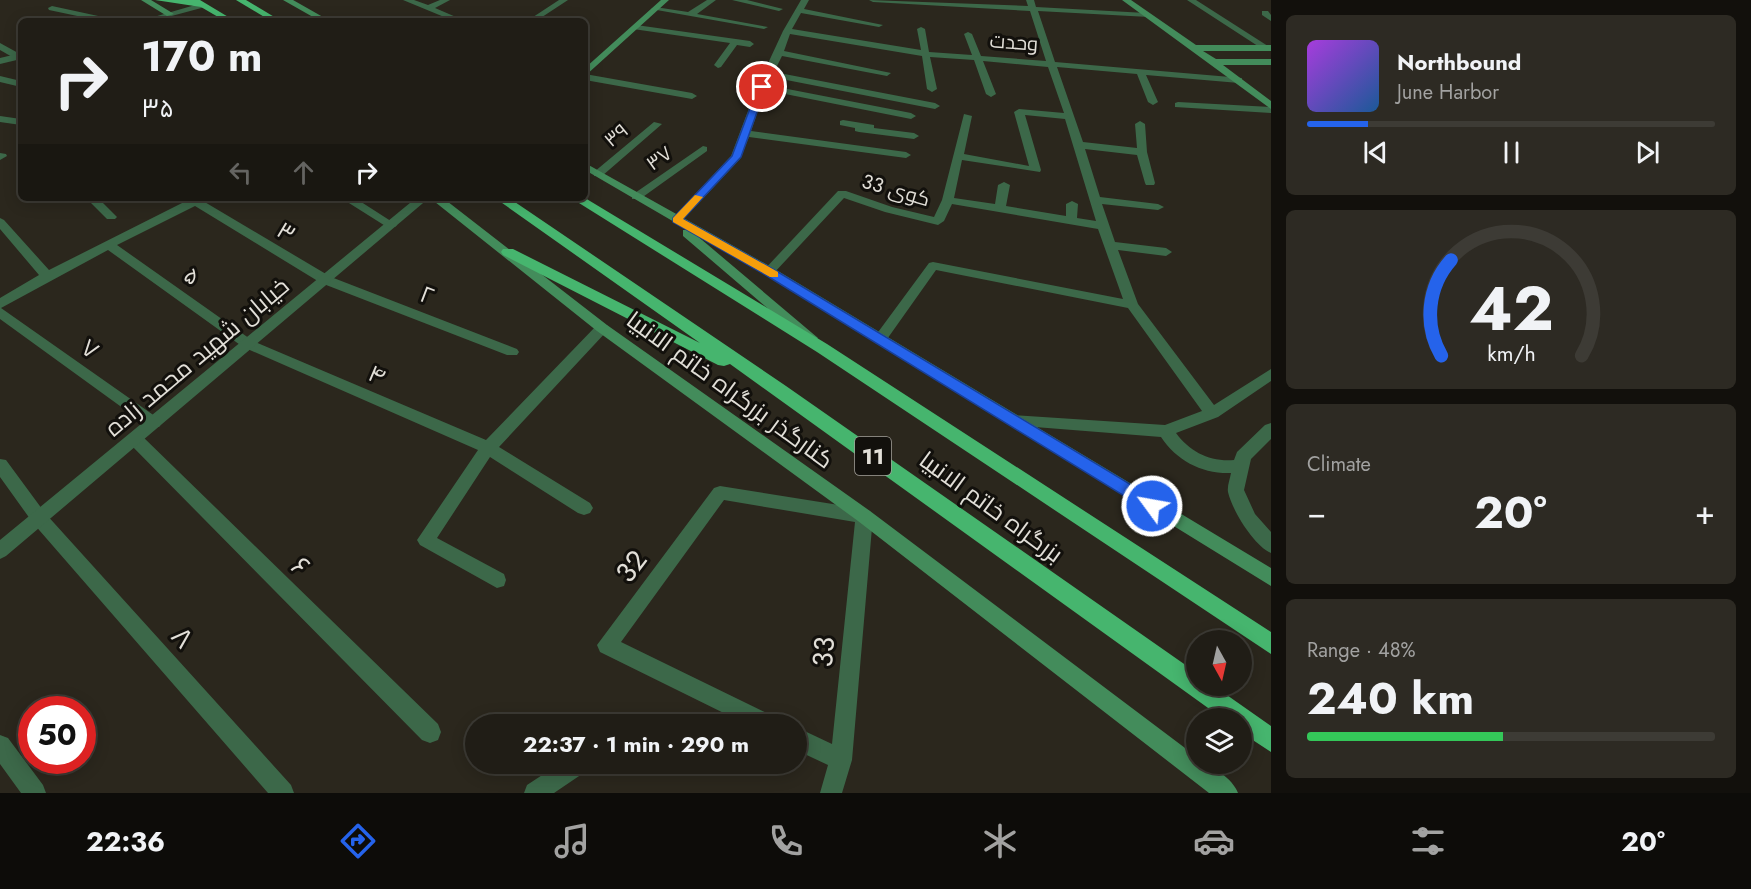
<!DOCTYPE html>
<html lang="en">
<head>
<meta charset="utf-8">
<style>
  body { margin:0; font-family:Jost,Cairo,sans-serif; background:#2d2a23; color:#f1f3f6; height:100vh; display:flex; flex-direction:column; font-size:22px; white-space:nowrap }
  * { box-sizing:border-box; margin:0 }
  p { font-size:20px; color:#a2a2a1 }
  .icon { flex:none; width:33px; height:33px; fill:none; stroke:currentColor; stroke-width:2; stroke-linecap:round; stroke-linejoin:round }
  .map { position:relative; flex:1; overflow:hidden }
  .details { display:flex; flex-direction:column; gap:15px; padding:15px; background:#12100c; width:480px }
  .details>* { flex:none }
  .top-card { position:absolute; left:18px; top:18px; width:570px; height:183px; border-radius:9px; box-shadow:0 3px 15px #0003,0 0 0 2px #3d3b35; background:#201d16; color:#f1f3f6; overflow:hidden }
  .needle { width:39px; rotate:172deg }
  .fabs { position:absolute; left:1186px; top:630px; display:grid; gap:12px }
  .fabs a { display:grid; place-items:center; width:66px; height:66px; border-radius:50%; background:#201d16; box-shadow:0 3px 15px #0003,0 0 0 2px #3d3b35; font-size:30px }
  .speed { position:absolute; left:18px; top:696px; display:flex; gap:12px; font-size:30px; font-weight:700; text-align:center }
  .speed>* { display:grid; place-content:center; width:78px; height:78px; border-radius:50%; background:#201d16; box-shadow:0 3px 15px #0003,0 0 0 2px #3d3b35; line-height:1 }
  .speed .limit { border:9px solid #d22; background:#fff; color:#111 }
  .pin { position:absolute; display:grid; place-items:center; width:51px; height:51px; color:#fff; margin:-26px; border:3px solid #fff; border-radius:50%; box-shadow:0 2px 6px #0007 }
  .me { position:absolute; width:66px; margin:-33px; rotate:302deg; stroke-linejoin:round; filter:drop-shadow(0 0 4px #0008) }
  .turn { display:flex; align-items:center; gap:21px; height:126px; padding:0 24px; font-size:27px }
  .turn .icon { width:78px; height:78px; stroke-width:2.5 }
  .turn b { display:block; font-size:42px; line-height:51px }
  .lanes { display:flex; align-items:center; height:57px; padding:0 24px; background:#0003; justify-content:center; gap:30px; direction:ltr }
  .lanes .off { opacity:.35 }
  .big { font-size:45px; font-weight:700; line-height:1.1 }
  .details .tile { flex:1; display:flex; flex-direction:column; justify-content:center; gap:9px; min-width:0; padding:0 21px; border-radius:9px; background:#2d2a23 }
  .details .dial { align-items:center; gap:0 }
  .dial svg { height:156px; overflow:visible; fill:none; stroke:#3d3b35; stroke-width:7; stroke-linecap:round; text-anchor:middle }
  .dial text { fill:#f1f3f6; stroke:none }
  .song { display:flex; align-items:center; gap:18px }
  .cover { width:72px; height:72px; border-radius:9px; background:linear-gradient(135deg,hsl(280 70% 55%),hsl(210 70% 35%)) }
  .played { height:6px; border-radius:3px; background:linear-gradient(90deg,#2563eb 15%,#3d3b35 15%) }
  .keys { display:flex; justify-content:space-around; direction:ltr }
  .heat { display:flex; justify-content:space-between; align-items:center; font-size:33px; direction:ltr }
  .charge { height:9px; border-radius:4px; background:linear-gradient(90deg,#34c759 48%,#3d3b35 0) }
  .trip { position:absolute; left:465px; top:714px; width:342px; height:60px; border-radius:30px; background:#201d16; box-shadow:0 3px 15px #0003,0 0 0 2px #3d3b35; font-weight:700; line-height:60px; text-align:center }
  .tab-bar { display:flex; height:96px; justify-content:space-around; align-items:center; background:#0d0c09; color:#a2a2a1 }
  .tab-bar .icon { width:42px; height:42px }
  .tab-bar .selected { color:#2563eb }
  .tab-bar b { font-size:27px; color:#f1f3f6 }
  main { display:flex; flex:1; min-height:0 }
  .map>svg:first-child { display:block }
</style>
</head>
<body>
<main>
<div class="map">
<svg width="1271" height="793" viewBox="0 0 1271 793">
  <rect width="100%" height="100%" fill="#2b271d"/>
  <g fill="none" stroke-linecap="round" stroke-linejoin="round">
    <path fill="#3c6849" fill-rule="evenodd" d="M 403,0 L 414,0 L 428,5 L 440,0 L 450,0 L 435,8 L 456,17 L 449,19 Z
      M 559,0 L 568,0 L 536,21 L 527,21 Z
      M 707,0 L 716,0 L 697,14 L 768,27 L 764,29 L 651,9 L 655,7 L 688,12 Z
      M 732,0 L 747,0 L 783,9 L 779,11 Z
      M 801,0 L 809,0 L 804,9 L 883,25 L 879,27 L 801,13 L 792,29 L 921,50 L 917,29 L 921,27 L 925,29 L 929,52 L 972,55 L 964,34 L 968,32 L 972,34 L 981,56 L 1046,61 L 1030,11 L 873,2 L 869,0 L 1028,6 L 1026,0 L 1034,0 L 1036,7 L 1146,13 L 1149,13 L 1149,17 L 1038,11 L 1055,62 L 1242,78 L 1242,82 L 1239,83 L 1146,75 L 1158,102 L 1153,105 L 1148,102 L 1137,74 L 1057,67 L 1083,142 L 1137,148 L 1135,124 L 1140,121 L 1145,124 L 1147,152 L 1155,183 L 1154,185 L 1146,185 L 1145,183 L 1137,155 L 1085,149 L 1100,197 L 1158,204 L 1164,207 L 1158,210 L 1102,204 L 1115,242 L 1166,248 L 1172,252 L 1166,256 L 1118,250 L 1138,304 L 1214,405 L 1271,369 L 1271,381 L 1218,417 L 1176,433 C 1190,452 1210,462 1234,460 L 1237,452 L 1265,425 L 1271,423 L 1271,439 L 1251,459 L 1244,490 L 1255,514 L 1271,532 L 1271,553 C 1254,546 1232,510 1228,492 C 1227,486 1230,479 1231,473 C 1202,474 1177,461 1161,437 L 1009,425 L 1006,421 L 1009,417 L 1014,415 L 1165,425 L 1202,411 L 1128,308 L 936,270 L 885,342 L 875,342 L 873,339 L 929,263 L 933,262 L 1123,299 L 1098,229 L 952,204 L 944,221 L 938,225 L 885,212 L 844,198 L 773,274 L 769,275 L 763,271 L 838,191 L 846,191 L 892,207 L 934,217 L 942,200 L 964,114 L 972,116 L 964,154 L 1029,166 L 1014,112 L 1019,109 L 1064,113 L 1048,67 L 983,61 L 996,94 L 991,97 L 986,94 L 974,60 L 930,57 L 937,89 L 932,92 L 927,89 L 922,56 L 790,34 L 784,51 L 891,73 L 887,76 L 782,56 L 774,72 L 935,103 L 940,106 L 935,109 L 771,77 L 767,85 L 911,113 L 916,116 L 911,119 L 765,90 L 751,131 L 906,152 L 911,155 L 906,158 L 749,137 L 740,159 L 681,222 L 673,222 L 673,218 L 731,156 L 757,87 L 783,31 ZM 1025,115 L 1065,119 L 1096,221 L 1077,218 L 1078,204 L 1072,201 L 1066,204 L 1066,216 L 1006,206 L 1010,185 L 1004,182 L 998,185 L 995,204 L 954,198 L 962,160 L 1040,172 L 1041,170 Z
      M 1187,0 L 1196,0 L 1271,48 L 1264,50 Z
      M 52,6 L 112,19 L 116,21 L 101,21 L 49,10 L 48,8 Z
      M 1262,11 L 1268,11 L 1271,15 L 1271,21 L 1262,15 Z
      M 636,25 L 750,41 L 754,44 L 750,47 L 737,45 L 721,67 L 718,68 L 714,65 L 730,43 L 633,29 L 632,27 Z
      M 0,43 L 20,54 L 21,56 L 14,58 L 0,50 Z
      M 585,74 L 692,93 L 697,96 L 692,99 L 585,80 Z
      M 0,76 L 21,81 L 21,87 L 0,82 Z
      M 1178,102 L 1271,107 L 1271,113 L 1175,107 L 1175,103 Z
      M 0,116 L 21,119 L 21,125 L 0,122 Z
      M 843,120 L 874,125 L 874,128 L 914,133 L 919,136 L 914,139 L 859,132 L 855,131 L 855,128 L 840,125 L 840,121 Z
      M 654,122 L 662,124 L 602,176 L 594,176 L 594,172 Z
      M 703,146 L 707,147 L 707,151 L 640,199 L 632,199 L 632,195 Z
      M 0,153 L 6,154 L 7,156 L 0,160 Z
      M 86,198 L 98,198 L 117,217 L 115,219 L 107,219 Z
      M 192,198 L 207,198 L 203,201 L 331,277 L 517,349 L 519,352 L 517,355 L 507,355 L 321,283 L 195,206 L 117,245 L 253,341 L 486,440 L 597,325 L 607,325 L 609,328 L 607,331 L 499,447 L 590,503 L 593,508 L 590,513 L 584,515 L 578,513 L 490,457 L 437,538 L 504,574 L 506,580 L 504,586 L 497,588 L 420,545 L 417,540 L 478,450 L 243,347 L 108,250 L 1,308 L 159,419 L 162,423 L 159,427 L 149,427 L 0,319 L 0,298 L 39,275 L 0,229 L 0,218 L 4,220 L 49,270 Z
      M 341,198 L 355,198 L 397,225 L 395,227 L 387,227 Z
      M 135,433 L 141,435 L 438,724 L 441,732 L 438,740 L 430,743 L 422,740 L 129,443 L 127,439 L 129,435 Z
      M 0,459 L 6,460 L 45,513 L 291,785 L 294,793 L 268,793 L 33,523 L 0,477 Z
      M 720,486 L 864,509 L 870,511 L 873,516 L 852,760 L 842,793 L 820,793 L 828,765 L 796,750 L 796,727 L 832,744 L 855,522 L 724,500 L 621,642 L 775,717 L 778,724 L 746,724 L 600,652 L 597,645 L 714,488 Z
      M 0,735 L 8,738 L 43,785 L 46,793 L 21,793 L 0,764 Z
      M 559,764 L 588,764 L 585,772 L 554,793 L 524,793 L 527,785 Z"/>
    <path fill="#3c6849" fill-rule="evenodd" d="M 202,3 L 205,3 L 205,7 L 153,21 L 140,21 Z
      M 21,53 L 21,59 L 0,64 L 0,58 Z
      M 416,198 L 429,198 L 6,556 L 0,559 L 0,540 Z"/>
    <path fill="#438c5b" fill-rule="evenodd" d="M 141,0 L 151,0 L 174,14 L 167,16 Z
      M 283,0 L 293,0 L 330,21 L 320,21 Z
      M 661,0 L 669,0 L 585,76 L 585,68 Z
      M 1122,0 L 1131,0 L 1196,45 L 1271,45 L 1271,51 L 1203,51 L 1216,59 L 1271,59 L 1271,65 L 1223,65 L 1271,101 L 1271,109 Z
      M 585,163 L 773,268 L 1271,568 L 1271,586 L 765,274 L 695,234 L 818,338 L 811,343 L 806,341 L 683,236 L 683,230 L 688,230 L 585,170 Z
      M 430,198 L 443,198 L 607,325 L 870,511 L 1197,757 L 1197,764 C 1212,764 1233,779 1238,793 L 1209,793 L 858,521 L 597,331 Z"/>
    <path fill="#46b56e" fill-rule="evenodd" d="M 155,0 L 200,0 L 235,21 L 225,21 L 201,7 Z
      M 236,0 L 246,0 L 281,21 L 271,21 Z
      M 495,198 L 509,198 L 786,386 L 1197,673 L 1197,686 L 1214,686 L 1271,726 L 1271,752 L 1242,733 L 1242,718 L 1222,718 L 730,364 L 724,366 L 718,365 L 503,255 L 501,252 L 503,249 L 513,249 L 700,343 Z
      M 571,198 L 585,198 L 827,344 L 1271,632 L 1271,654 L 817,352 Z"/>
  </g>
  <path fill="#2563eb" stroke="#184099" stroke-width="1.5" d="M 762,84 L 766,87 L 741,157 L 683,219 L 773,269 L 1158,501 L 1160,506 L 1158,510 L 1152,512 L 1147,510 L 764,274 L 673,222 L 673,218 L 732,156 L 758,87 Z"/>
  <path fill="#f59e0b" d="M 695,195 L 703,197 L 683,219 L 778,272 L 778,277 L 770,277 L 673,222 L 673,218 Z"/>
  <g text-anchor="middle" stroke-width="6" stroke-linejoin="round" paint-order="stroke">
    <g font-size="20" fill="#e2dfd8" stroke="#12100c">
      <text transform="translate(1014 42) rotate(4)" y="7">وحدت</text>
      <text transform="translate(616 135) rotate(-40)" y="7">۳۹</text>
      <text transform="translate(659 158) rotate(-36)" y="7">۳۷</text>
      <text transform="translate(896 190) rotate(16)" y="7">کوی 33</text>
    </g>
    <rect fill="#12100c" stroke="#a4a19b" stroke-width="1.5" x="855" y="437" width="36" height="38" rx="4.5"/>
    <g font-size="22" font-weight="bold" fill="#e2dfd8">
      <text x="873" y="464">11</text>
    </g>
    <g font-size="24" fill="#e2dfd8" stroke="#12100c">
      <text transform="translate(286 232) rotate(31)" y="8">۳</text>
      <text transform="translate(192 276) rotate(35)" y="8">۵</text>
      <text transform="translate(427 295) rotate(21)" y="8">۲</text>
      <text transform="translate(90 349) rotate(36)" y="8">۷</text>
      <text transform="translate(197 357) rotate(-40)" y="8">خیابان شهید محمد زاده</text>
      <text transform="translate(377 375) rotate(23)" y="8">۴</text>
      <text transform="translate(730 390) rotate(36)" y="8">کنارگذر بزرگراه خاتم الانبیا</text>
      <text transform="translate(991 507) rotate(36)" y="8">بزرگراه خاتم الانبیا</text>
    </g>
    <g font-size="28" fill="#e2dfd8" stroke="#12100c">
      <text transform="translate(301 566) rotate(45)" y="10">۶</text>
      <text transform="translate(631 566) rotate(-53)" y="10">32</text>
      <text transform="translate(183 637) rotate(48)" y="10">۸</text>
      <text transform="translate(823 652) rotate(-85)" y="10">33</text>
    </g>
  </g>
</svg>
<div class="fabs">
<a><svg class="needle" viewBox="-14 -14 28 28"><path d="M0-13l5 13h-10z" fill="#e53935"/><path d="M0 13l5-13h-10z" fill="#a2a2a1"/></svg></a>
<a><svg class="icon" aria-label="layers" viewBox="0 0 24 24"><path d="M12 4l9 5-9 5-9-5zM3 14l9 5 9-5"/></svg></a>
</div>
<div class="speed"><div class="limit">50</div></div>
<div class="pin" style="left:762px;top:87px;background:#d93025"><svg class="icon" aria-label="arrive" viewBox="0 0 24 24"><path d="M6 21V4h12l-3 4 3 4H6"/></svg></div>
<svg class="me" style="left:1152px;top:506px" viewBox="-20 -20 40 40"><circle r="17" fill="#2563eb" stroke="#fff" stroke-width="3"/><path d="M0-11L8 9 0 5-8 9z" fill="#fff"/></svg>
<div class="trip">22:37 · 1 min · 290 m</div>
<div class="top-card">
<div class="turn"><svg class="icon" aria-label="right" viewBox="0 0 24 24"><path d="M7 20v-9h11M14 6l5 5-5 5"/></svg><div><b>170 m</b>۳۵</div></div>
<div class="lanes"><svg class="icon off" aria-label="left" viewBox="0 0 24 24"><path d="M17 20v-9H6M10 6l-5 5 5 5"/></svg><svg class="icon off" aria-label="ahead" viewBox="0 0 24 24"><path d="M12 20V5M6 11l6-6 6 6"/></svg><svg class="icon" aria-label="right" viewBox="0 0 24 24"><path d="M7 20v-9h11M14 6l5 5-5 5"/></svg></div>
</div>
</div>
<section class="details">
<div class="tile">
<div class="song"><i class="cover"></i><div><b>Northbound</b><p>June Harbor</p></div></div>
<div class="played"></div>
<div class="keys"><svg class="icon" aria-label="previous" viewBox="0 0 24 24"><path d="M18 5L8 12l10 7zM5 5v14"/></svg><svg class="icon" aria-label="pause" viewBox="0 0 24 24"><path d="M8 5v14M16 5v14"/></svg><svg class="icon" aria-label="next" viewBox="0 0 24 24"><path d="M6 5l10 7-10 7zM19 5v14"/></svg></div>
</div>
<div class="tile dial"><svg viewBox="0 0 100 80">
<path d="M14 69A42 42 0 1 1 86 69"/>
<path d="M14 69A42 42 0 0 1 19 20" stroke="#2563eb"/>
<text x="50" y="56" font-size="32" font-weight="700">42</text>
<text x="50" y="72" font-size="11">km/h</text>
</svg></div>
<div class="tile"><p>Climate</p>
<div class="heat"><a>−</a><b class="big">20°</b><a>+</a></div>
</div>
<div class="tile"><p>Range · 48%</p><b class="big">240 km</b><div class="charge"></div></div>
</section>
</main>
<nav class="tab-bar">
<b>22:36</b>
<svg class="icon selected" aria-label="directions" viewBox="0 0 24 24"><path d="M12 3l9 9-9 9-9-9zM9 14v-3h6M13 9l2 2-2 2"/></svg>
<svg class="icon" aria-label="music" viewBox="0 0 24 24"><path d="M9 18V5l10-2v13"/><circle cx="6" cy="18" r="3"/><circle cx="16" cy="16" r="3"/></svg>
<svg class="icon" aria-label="phone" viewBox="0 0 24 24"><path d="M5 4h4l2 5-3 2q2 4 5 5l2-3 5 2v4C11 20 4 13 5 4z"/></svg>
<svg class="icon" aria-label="climate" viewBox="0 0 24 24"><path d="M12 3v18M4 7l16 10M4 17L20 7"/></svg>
<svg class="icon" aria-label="car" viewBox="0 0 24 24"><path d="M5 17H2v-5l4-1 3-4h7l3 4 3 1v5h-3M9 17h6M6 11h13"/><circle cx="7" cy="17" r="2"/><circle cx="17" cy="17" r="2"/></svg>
<svg class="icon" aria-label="filters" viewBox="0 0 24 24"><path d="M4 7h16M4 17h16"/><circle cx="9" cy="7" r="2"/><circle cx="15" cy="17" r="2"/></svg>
<b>20°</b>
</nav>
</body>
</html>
